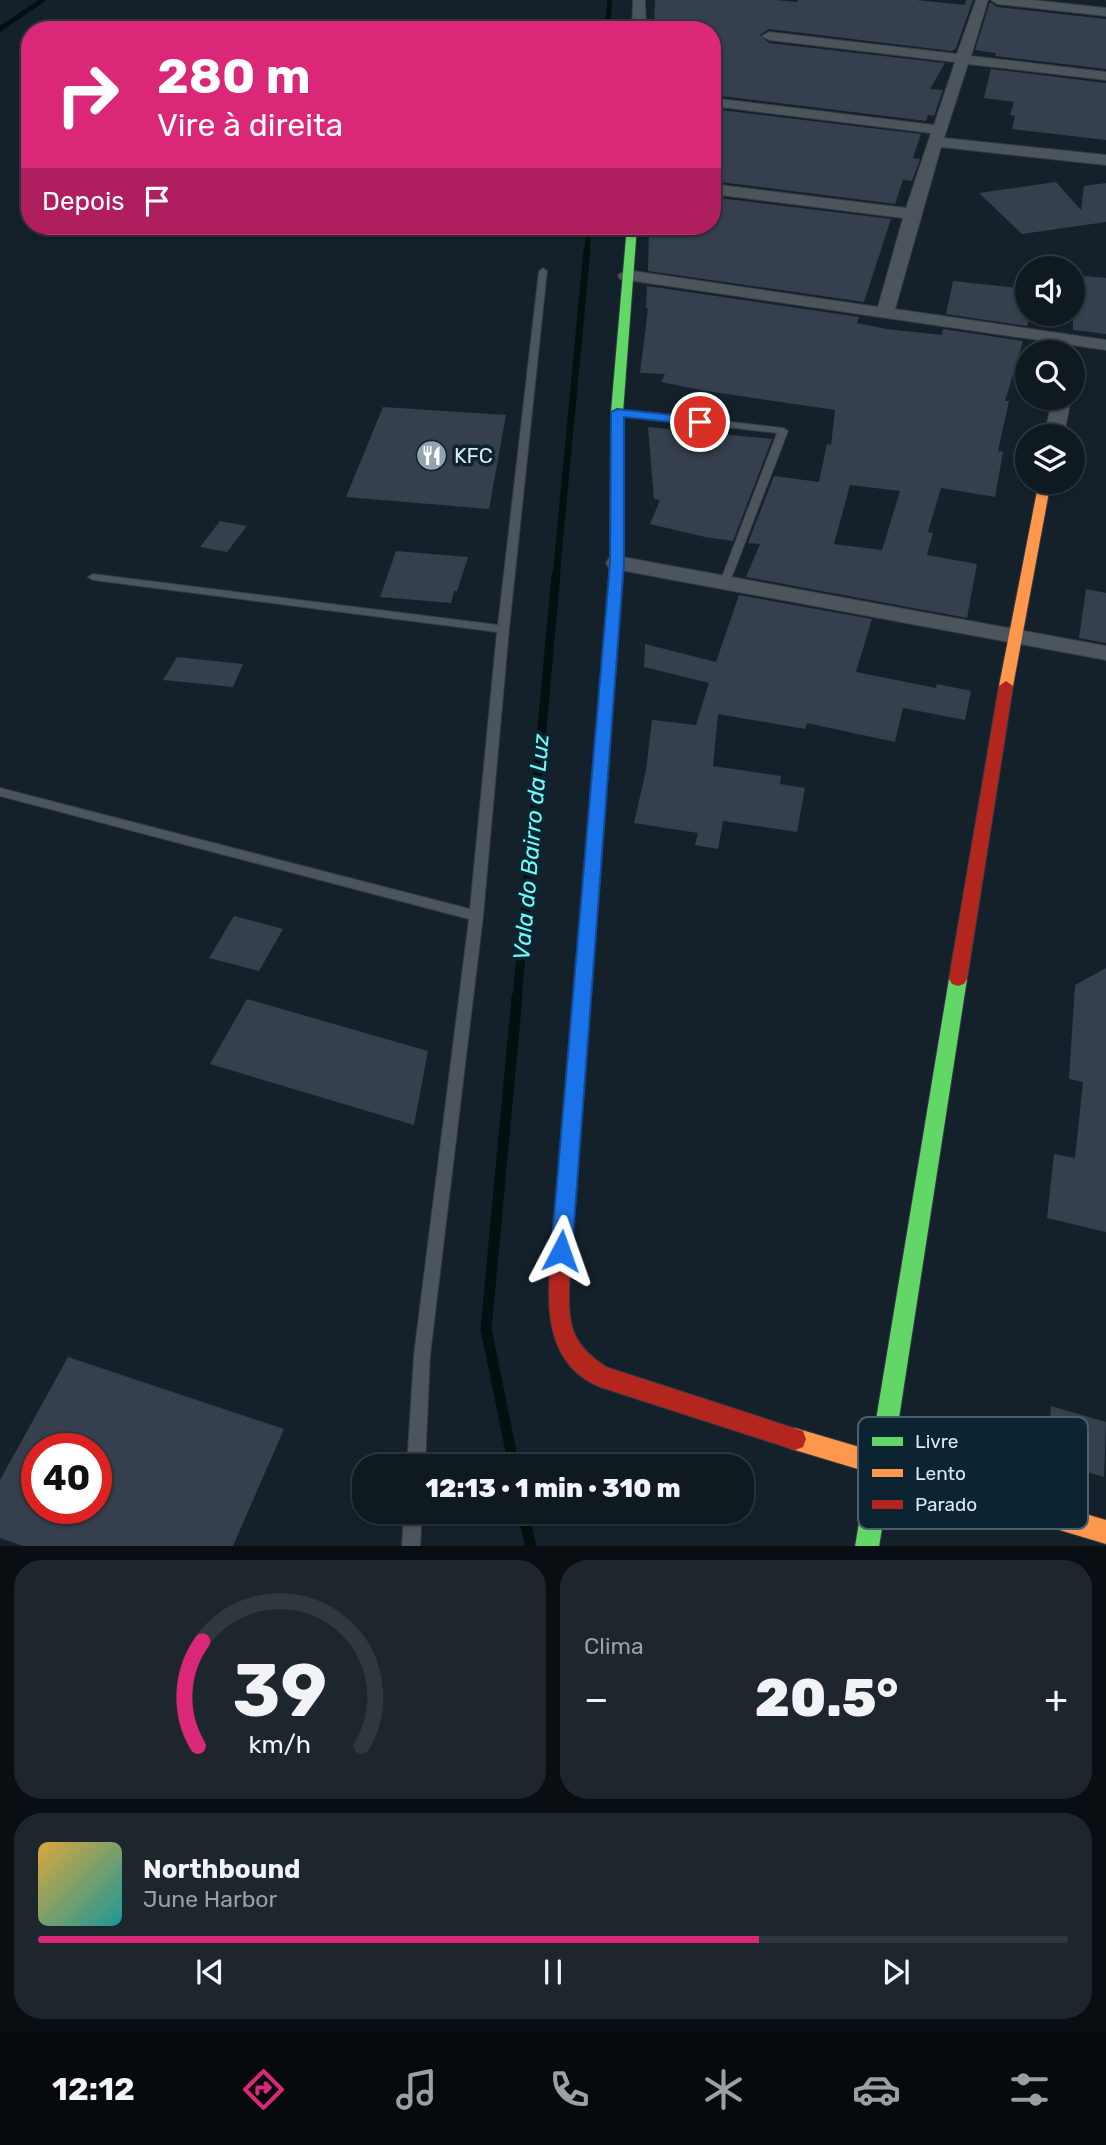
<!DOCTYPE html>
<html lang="pt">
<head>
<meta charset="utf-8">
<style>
  body { margin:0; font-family:Rubik,sans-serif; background:#1d262d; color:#f1f3f6; height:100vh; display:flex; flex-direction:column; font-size:26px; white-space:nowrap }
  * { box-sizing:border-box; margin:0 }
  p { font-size:23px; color:#9ba0a5 }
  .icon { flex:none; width:38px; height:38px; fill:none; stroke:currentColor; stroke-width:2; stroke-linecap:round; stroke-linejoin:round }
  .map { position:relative; height:1546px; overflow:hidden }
  .details { display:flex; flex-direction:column; gap:14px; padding:14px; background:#080e12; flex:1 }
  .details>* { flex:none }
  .hud { position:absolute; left:21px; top:21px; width:700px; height:214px; border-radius:28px; box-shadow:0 2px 5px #0004,0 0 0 2px #2f383e; background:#db2777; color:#fff; overflow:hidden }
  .tools { position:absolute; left:1015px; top:256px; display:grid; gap:14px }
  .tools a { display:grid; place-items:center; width:70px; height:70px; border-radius:50%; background:#0f1920; box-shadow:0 2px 5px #0004,0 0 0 2px #2f383e; font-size:35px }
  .speed { position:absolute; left:21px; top:1433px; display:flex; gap:14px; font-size:35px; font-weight:700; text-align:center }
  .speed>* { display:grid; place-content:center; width:91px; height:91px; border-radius:50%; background:#0f1920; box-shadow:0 2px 5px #0004,0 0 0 2px #2f383e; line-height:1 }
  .speed .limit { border:10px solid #d22; background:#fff; color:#111 }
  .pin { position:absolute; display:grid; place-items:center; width:60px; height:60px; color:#fff; margin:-30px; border:4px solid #fff; border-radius:50%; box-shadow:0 2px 7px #0007 }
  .me { position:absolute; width:77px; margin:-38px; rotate:4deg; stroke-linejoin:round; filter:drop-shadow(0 0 5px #0008) }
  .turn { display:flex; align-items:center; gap:24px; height:147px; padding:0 21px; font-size:32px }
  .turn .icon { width:91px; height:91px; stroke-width:2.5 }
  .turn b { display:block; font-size:49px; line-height:60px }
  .then { display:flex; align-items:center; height:66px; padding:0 21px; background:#0003; gap:14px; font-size:26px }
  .big { font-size:52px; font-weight:800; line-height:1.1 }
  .details .card { flex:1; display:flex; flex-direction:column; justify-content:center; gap:10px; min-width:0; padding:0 24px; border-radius:28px; background:#1d262d }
  .details .dial { align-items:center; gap:0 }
  .dial svg { height:182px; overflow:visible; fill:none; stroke:#2f383e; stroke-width:7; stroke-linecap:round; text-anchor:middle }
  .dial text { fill:#f1f3f6; stroke:none }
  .song { display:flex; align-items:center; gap:21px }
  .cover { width:84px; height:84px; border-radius:10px; background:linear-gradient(135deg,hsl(40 70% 55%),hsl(180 70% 35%)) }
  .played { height:7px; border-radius:4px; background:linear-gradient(90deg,#db2777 70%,#2f383e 70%) }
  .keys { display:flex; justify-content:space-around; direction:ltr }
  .heat { display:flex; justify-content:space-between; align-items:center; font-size:38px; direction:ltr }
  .details .tiles { flex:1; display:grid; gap:14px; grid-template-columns:1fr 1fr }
  .card:last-child { grid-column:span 2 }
  .trip { position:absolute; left:352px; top:1454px; width:402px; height:70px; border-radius:28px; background:#0f1920; box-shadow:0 2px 5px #0004,0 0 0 2px #2f383e; font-weight:800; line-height:70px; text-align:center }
  .menu { display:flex; height:112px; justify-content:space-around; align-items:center; background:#060a0d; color:#9ba0a5 }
  .menu .icon { width:49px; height:49px }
  .menu .active { color:#db2777 }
  .menu b { font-size:32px; color:#f1f3f6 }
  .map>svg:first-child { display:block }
</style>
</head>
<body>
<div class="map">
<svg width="1106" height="1547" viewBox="0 0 1106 1547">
  <rect width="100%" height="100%" fill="#14212a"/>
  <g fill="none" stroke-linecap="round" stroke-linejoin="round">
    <path stroke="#040f0f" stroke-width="5" d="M 0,29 L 43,0
      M 607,30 L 610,0
      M 587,252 L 589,226"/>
    <path stroke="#040f0f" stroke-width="7" d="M 556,577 L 587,250"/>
    <path stroke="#040f0f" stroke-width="9" d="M 517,999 L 556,575"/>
    <path stroke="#040f0f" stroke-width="11" d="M 514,1466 L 486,1329 L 517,997
      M 523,1512 L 531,1547"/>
  </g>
  <path fill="#353f4d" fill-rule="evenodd" d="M 655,0 L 775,0 L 797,2 L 798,0 L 916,0 L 965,5 L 966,0 L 973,0 L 956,48 L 952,51 L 769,29 L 760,35 L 769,43 L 945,63 L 930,89 L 943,90 L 934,116 L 928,115 L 926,121 L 712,95 L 712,30 L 683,30 L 654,25 Z
    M 990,2 L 997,7 L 1106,19 L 1106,69 L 995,56 L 996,53 L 975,50 Z
    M 991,69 L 1106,83 L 1106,140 L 1012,129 L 1015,116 L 1010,115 L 1014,102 L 984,98 Z
    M 712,109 L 921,134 L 913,158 L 920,159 L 912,181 L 903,180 L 895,204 L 712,181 Z
    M 1056,182 L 1081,210 L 1084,186 L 1106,183 L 1106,222 L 1022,234 L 979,193 Z
    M 712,197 L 891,219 L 864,302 L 648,271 L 649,226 L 712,226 Z
    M 1073,275 L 1106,278 L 1106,334 L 1073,330 Z
    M 953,281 L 1027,289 L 1027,313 L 1031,313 L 1027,326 L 946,314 Z
    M 647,286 L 859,317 L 857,323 L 886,329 L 942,335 L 943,329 L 1023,341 L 1005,401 L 1009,401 L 998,451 L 1003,452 L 995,497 L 941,488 L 928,532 L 933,533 L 927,555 L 977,564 L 967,618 L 746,577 L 760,544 L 748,543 L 774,476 L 819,482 L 827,444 L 831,445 L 835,410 L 706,391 L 661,382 L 665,374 L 640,373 L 648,309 L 646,308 ZM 850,485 L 900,491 L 882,550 L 834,544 Z
    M 383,407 L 506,415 L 489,509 L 346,497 Z
    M 648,427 L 772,439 L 733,541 L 705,537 L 650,524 L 660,500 L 654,499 Z
    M 220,521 L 247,526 L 227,552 L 200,547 Z
    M 396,551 L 468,557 L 457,591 L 454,591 L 451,603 L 380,597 Z
    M 1086,589 L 1106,593 L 1106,643 L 1079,638 Z
    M 739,595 L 872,619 L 856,672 L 936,688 L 937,684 L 971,691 L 965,720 L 903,708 L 895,742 L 807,723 L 805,729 L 718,714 L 713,766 L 781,776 L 780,784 L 805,788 L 797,832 L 723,821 L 718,849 L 695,845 L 698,833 L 634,823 L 646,770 L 652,720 L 696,725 L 709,683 L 644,667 L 645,644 L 716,662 Z
    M 177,657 L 243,664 L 233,687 L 163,680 Z
    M 234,916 L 283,929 L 259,971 L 209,958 Z
    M 1106,968 L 1106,1232 L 1047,1218 L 1054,1154 L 1075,1158 L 1083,1082 L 1069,1079 L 1075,985 Z
    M 247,999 L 428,1051 L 414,1125 L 210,1064 Z
    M 68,1357 L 284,1429 L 233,1546 L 23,1546 L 0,1538 L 0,1480 ZM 37,1449 L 96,1449 L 96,1508 L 37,1508 Z
    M 1051,1406 L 1106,1422 L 1104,1477 L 1046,1460 Z"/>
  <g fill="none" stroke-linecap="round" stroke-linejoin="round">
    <defs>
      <path id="lane" d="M 543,268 L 547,271 L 509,629 L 483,916 L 430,1355 L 425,1466 L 407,1466 L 414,1355 L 469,919 L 0,796 L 0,788 L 470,909 L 497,632 L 93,580 L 88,577 L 93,574 L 498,625 L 539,271 Z
        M 617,409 L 783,428 L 788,431 L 729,584 L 721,584 L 720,582 L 777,433 L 614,414 L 612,412 Z
        M 404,1512 L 422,1512 L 420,1547 L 402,1547 Z"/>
      <path id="street" d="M 633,0 L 645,0 L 646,30 L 632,30 Z
        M 976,0 L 988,0 L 971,56 L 1106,72 L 1106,80 L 968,64 L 944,138 L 1106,155 L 1106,165 L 941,147 L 895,309 L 1106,340 L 1106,350 L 620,279 L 618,275 L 626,270 L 878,307 L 903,218 L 712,194 L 712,184 L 906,208 L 931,133 L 712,106 L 712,98 L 934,125 L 955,62 L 769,40 L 762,36 L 769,32 L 957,54 Z
        M 991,0 L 1032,0 L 1106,8 L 1106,16 L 997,4 Z
        M 1053,397 L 1071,397 L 1064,436 L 1044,436 Z
        M 617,556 L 1106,646 L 1106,660 L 609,568 L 606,563 L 609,558 Z"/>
      <path id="fast" d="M 627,226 L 637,226 L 623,412 L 624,563 L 614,690 L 607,695 L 600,690 L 610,563 L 611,412 Z
        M 958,972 L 964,974 L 967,979 L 879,1547 L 855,1547 L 949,979 L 952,974 Z"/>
      <path id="slow" d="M 1039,481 L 1051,481 L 1013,686 L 1006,691 L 999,686 Z
        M 607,685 L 614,690 L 570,1271 L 567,1278 L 560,1281 L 553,1278 L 550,1271 L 600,690 Z
        M 795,1428 L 1106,1520 L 1106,1544 L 795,1450 L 787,1447 L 784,1439 L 787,1431 Z"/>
      <path id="jam" d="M 1006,681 L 1013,686 L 967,979 L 964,984 L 958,986 L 952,984 L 949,979 L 999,686 Z
        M 560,1261 L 567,1264 C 571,1273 569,1282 569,1292 C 568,1330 575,1346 606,1367 L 803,1431 L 806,1439 L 803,1447 L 795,1450 L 600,1387 C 551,1367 546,1317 550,1271 L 553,1264 Z"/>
    </defs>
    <use href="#lane" stroke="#323b43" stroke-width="2"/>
    <use href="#street" stroke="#323b43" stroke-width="2"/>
    <use href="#fast" stroke="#323b43" stroke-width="2"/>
    <use href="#slow" stroke="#323b43" stroke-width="2"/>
    <use href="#jam" stroke="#323b43" stroke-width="2"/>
    <use href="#lane" fill="#4c545c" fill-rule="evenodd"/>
    <use href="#street" fill="#4c545c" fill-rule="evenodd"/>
    <use href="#fast" fill="#63d668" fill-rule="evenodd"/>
    <use href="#slow" fill="#ff974d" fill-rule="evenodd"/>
    <use href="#jam" fill="#b3261e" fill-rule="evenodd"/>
  </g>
  <path fill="#1a73e8" stroke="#114b97" stroke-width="2" d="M 617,409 L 700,418 L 706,422 L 700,425 L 624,417 L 624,563 L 572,1251 L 569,1258 L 561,1261 L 554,1258 L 551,1251 L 610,563 L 611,412 Z"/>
  <defs>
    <symbol id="restaurant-disc" viewBox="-11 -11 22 22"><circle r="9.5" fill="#95a3ad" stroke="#0c2332"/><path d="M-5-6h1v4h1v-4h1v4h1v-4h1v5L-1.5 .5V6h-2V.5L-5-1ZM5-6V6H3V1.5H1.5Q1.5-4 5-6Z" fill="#fff"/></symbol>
  </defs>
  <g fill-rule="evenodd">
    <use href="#restaurant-disc" x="414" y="438" width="35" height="35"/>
  </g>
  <g text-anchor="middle" stroke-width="7" stroke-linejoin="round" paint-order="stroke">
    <g font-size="21" fill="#dbe9f3" stroke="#0c2332" text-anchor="start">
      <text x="454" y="463">KFC</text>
    </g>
    <g font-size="23" font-style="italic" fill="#6dfcf8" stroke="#0c2332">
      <text transform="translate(531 847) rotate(-85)" y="8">Vala do Bairro da Luz</text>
    </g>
  </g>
  <rect x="858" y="1417" width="230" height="112" rx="10" fill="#0c2332" stroke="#4a5e6c" stroke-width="2"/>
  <rect x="872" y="1437" width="31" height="9" fill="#63d668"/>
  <rect x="872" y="1469" width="31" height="8" fill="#ff974d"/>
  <rect x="872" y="1500" width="31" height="9" fill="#b3261e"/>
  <g font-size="19" fill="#dbe9f3">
    <text x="915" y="1448">Livre</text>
    <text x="915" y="1480">Lento</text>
    <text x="915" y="1511">Parado</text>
  </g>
</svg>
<div class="tools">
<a><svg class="icon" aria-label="sound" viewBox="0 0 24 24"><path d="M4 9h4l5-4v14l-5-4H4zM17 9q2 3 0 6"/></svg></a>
<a><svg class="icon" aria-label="search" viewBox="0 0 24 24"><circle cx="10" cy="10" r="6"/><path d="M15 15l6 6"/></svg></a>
<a><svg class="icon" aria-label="layers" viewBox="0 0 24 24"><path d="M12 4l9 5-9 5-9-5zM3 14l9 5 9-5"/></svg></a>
</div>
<div class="speed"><div class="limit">40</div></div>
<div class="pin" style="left:700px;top:422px;background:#d93025"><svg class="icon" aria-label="arrive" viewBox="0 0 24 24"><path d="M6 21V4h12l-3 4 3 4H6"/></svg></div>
<svg class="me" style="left:561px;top:1251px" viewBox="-20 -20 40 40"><path d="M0-17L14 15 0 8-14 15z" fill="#1a73e8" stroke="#fff" stroke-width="4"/></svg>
<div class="trip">12:13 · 1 min · 310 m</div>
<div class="hud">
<div class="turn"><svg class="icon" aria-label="right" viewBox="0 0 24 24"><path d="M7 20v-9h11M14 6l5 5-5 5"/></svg><div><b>280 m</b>Vire à direita</div></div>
<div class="then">Depois<svg class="icon" aria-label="arrive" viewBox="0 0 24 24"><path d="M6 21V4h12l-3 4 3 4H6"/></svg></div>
</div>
</div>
<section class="details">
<div class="tiles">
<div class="card dial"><svg viewBox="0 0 100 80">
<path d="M14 69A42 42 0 1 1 86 69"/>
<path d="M14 69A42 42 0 0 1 16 23" stroke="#db2777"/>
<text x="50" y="56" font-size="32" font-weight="700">39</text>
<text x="50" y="72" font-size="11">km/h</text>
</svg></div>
<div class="card"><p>Clima</p>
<div class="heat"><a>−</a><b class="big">20.5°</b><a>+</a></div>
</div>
<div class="card">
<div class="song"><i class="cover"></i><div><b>Northbound</b><p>June Harbor</p></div></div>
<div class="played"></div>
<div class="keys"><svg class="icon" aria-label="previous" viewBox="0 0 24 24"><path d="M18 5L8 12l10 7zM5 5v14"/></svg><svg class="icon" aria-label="pause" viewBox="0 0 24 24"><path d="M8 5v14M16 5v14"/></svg><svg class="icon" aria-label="next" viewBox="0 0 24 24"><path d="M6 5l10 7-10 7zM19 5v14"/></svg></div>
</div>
</div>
</section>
<nav class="menu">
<b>12:12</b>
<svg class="icon active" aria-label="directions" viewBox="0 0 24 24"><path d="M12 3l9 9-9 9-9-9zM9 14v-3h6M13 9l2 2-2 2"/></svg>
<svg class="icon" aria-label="music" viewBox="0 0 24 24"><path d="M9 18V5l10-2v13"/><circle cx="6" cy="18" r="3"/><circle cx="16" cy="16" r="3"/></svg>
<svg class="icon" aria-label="phone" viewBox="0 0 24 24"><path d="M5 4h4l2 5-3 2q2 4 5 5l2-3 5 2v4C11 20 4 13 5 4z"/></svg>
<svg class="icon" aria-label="climate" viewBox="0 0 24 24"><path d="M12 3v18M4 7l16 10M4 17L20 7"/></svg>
<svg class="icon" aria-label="car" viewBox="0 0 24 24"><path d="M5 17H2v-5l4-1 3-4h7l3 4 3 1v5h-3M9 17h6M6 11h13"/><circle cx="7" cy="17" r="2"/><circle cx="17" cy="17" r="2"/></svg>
<svg class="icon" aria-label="filters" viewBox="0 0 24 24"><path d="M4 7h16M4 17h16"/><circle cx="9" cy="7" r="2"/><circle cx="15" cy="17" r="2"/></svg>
</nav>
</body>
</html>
